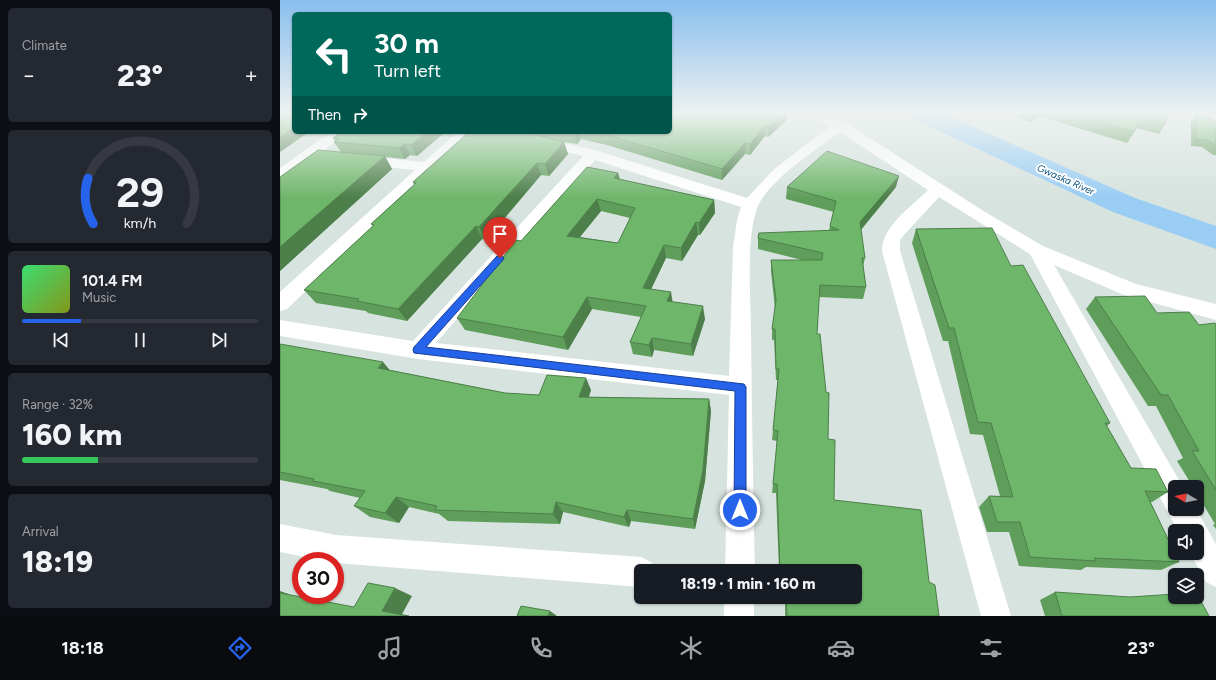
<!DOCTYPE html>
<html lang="en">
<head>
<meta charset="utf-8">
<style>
  body { margin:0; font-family:Figtree,sans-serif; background:#242831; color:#f1f3f6; height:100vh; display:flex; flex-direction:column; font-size:15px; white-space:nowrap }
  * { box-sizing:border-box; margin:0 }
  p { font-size:13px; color:#9ea1a6 }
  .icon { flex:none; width:22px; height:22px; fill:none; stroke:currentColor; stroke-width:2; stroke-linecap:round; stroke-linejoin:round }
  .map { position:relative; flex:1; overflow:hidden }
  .panel { display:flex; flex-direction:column; gap:8px; padding:8px; background:#0d0f14; width:280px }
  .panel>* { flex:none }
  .guide { position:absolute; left:12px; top:12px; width:380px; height:122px; border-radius:6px; box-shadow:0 1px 3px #0004; background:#00695c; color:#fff; overflow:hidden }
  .needle { width:26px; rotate:280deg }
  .buttons { position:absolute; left:888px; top:480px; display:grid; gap:8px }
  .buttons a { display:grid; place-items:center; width:36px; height:36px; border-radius:6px; background:#171b24; box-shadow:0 1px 3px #0004; font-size:20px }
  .speed { position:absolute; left:12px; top:552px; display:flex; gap:8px; font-size:20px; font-weight:700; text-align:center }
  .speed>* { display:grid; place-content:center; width:52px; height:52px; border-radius:50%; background:#171b24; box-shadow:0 1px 3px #0004; line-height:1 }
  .speed .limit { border:6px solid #d22; background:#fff; color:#111 }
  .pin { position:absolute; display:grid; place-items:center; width:34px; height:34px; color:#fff; margin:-41px -17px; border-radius:50% 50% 50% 0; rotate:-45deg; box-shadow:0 0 4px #0007 }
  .pin .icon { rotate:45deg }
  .me { position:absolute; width:44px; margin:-22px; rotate:0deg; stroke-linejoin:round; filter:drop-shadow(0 0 3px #0008) }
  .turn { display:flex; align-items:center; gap:14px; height:84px; padding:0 16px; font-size:18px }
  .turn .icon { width:52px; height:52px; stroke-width:2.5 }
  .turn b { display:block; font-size:28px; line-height:34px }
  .then { display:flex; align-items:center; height:38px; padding:0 16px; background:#0003; gap:8px; font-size:15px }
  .big { font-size:30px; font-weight:800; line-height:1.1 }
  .panel .widget { flex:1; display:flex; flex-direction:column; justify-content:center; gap:6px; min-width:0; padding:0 14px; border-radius:6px; background:#242831 }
  .panel .dial { align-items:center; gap:0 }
  .dial svg { height:104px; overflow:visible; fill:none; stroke:#363941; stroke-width:7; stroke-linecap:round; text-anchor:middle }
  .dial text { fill:#f1f3f6; stroke:none }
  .song { display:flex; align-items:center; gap:12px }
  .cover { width:48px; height:48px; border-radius:6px; background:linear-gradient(135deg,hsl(140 70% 55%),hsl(70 70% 35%)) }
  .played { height:4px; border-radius:2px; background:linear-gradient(90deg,#2563eb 25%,#363941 25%) }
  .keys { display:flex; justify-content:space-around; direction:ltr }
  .heat { display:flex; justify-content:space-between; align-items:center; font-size:22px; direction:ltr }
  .charge { height:6px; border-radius:3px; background:linear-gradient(90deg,#34c759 32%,#363941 0) }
  .trip { position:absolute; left:354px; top:564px; width:228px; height:40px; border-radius:6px; background:#171b24; box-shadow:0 1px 3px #0004; font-weight:800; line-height:40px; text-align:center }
  .tab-bar { display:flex; height:64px; justify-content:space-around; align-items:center; background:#090b0e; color:#9ea1a6 }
  .tab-bar .icon { width:28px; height:28px }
  .tab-bar .on { color:#2563eb }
  .tab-bar b { font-size:18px; color:#f1f3f6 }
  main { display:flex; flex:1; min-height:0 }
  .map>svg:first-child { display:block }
</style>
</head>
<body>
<main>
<section class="panel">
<div class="widget"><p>Climate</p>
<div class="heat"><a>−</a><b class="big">23°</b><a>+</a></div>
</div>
<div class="widget dial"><svg viewBox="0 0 100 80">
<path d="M14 69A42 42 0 1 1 86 69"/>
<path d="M14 69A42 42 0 0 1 10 34" stroke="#2563eb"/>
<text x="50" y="56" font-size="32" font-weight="700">29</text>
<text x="50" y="72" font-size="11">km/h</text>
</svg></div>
<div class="widget">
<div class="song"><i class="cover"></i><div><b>101.4 FM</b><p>Music</p></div></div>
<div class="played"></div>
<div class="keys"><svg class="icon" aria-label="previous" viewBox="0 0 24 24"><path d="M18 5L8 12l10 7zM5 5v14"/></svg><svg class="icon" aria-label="pause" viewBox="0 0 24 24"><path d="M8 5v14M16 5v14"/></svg><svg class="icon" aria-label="next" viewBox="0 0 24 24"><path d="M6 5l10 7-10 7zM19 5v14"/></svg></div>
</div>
<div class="widget"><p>Range · 32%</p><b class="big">160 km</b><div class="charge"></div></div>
<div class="widget"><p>Arrival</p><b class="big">18:19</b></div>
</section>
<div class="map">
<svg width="936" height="616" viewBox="0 0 936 616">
  <rect width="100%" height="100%" fill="#d7e3df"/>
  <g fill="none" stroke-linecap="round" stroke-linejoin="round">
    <path fill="#99cdf4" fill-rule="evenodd" d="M 625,112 L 660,112 L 855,198 L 936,226 L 936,249 L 833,212 L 629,117 Z"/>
    <path fill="#fff" fill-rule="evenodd" d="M 526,112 L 543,112 L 565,122 L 705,212 L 763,246 L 856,284 L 936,304 L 936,320 L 844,295 L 774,265 L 903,487 L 895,487 L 895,509 L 916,509 L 936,544 L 936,587 L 926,582 L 910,553 L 917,553 L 917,531 L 898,531 L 750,254 L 659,197 L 623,236 L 620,240 L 620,251 L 731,616 L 701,616 L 602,251 C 602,226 631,207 648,190 L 560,132 C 536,150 492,178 479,204 C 465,232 471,300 471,333 C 472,412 473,491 475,571 L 445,571 L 449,395 L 138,359 L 0,336 L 0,320 L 133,341 L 303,156 L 254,144 L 252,141 L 254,138 L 259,137 L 318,151 L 467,198 L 493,170 L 550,126 L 527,115 ZM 315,160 L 461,207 L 457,220 L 453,247 L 449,376 L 156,343 Z
      M 51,132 L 67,132 L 42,152 L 144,162 L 177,132 L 192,132 L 7,309 L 0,311 L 0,292 L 135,170 L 31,160 L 5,178 L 0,180 L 0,168 Z
      M 0,524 L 56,535 L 361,557 L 371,562 L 375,571 L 361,571 L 361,587 L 56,563 L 55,561 L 45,561 L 0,552 Z
      M 444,597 L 474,597 L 474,616 L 444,616 Z"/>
  </g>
  <path fill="#5f9d5b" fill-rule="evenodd" d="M 390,112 L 507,112 L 507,120 L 488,137 L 485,136 L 470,155 L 465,154 L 442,180 L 327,145 L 301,139 L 297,144 L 284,142 L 288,154 L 269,176 L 261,175 L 206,240 L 202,239 L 127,321 L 88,313 L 86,311 L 36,303 L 24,290 L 93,226 L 91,224 L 134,185 L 133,182 L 189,132 L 390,132 Z
    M 725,112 L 888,112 L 886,123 L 879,134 L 857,128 L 847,143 L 759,116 L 750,122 Z
    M 916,115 L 933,122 L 936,122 L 936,155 L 933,155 L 922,147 L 911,146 L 911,122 Z
    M 165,132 L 137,156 L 130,155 L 125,159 L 105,157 L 112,169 L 0,271 L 0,177 L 61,152 L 54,142 L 55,141 L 53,138 Z
    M 338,173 L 340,179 L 434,200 L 435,213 L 420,235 L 418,235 L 402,261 L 386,258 L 371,289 L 392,302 L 425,319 L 413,356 L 374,350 L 372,357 L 353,354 L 350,342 L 361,317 L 312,309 L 288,350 L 185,330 L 177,318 L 241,241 ZM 321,211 L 350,218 L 338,243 L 300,237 Z
    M 507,187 L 616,187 L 581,230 L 585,258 L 583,266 L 586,287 L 583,299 L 539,297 L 537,334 L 548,439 L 554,500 L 649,582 L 659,616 L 505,616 L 505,597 L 575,597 L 575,571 L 499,571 L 496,493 L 492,493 L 497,441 L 492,440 L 498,380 L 496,380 L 494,340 L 492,340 L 492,329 L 495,309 L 491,271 L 491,260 L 522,260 L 478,249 L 478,238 L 549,230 L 554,212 L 506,199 Z
    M 636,229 L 731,266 L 830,423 L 827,426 L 851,468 L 888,492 L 872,502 L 870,502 L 899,562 L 881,570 L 806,567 L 801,570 L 739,566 L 729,532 L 707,532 L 699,507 L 709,496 L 720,496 L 703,435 L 690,434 L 668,341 L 663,341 L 632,243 Z
    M 815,297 L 877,313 L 919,325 L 936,325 L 936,529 L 933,525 L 935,524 L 917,494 L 917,487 L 913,487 L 897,461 L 903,458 L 876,406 L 868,406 L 806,309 Z
    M 0,344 L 110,370 L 225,393 L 259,395 L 311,390 L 309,397 L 429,399 L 431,411 L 425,481 L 415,529 L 351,521 L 349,527 L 283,512 L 280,524 L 168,521 L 159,514 L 129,507 L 119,523 L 90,517 L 74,506 L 80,498 L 50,491 L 47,489 L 0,480 Z
    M 775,592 L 929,616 L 765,616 L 760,600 Z"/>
  <path fill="#4d7f4a" d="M 504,112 L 507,112 L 507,120 L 488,137 L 489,127 Z
    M 754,112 L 760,112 L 759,116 L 750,122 Z
    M 485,125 L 485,136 L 470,155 L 470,144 Z
    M 14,128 L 14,132 L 29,132 L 0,152 L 0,137 Z
    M 147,132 L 165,132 L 137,156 L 131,145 Z
    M 295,132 L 299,132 L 301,139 L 297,144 L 294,133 Z
    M 284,142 L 288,154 L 269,176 L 265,164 Z
    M 465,143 L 465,154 L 442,180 L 442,169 Z
    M 124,144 L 130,155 L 125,159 L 119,148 Z
    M 105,156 L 112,169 L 0,271 L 0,247 Z
    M 257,163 L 261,175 L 206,240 L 199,227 Z
    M 338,173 L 341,185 L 334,178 Z
    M 619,176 L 616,187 L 577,234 L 580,222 Z
    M 317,199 L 321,211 L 291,248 L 287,236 Z
    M 434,200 L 435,213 L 420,235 L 419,223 Z
    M 416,222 L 418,235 L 402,261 L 401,248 Z
    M 196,226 L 202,239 L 127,321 L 118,309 Z
    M 384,245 L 386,258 L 366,300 L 363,288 Z
    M 391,292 L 393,304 L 387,301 Z
    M 307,297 L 312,309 L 288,350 L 283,337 Z
    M 423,306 L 425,319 L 413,356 L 411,344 Z
    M 372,338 L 374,350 L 372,357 L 369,345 Z
    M 103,362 L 114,375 L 98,368 Z
    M 306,378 L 311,390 L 304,409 L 299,397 Z
    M 429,399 L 431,411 L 425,481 L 415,529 L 413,519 Z
    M 116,497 L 129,507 L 119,523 L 105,513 Z
    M 276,502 L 283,512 L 280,524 L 273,514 Z
    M 347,510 L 351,521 L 349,527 L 344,517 Z
    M 115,588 L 132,596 L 121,616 L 102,611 Z
    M 0,591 L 14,596 L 0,595 Z
    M 270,611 L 277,616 L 268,616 Z"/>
  <path fill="#6eb66a" stroke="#4d7f4a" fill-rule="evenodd" d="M 6,112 L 14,112 L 14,128 L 0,137 L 0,116 Z
    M 390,112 L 504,112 L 489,127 L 485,125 L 470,144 L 465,143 L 442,169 L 324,134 L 313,132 L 390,132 Z
    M 788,112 L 888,112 L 886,123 L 863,117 L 854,132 Z
    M 916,115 L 933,119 L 933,122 L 936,122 L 936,146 L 927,140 L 916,139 Z
    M 61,132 L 147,132 L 131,145 L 124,144 L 119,148 L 54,142 L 59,138 L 53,138 Z
    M 189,132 L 234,132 L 252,134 L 284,142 L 265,164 L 257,163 L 199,227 L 196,226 L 118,309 L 77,301 L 79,299 L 24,290 L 94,225 L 91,224 L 136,183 L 133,182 Z
    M 286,132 L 295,132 L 294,133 Z
    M 38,150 L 105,156 L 0,247 L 0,177 Z
    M 547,151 L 619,176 L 580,222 L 585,258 L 582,258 L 586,287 L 540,285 L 537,334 L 540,334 L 546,392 L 549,393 L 548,439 L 555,440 L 554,500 L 641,510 L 649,582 L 655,585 L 659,616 L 507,616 L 506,597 L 575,597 L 575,571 L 500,571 L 497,484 L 493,484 L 498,431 L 493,430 L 499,369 L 496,369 L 495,329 L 492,329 L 496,300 L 491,260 L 542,260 L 543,253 L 478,238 L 479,233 L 559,230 L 550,226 L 556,201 L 507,187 Z
    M 307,167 L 338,173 L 334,178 L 434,200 L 419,223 L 416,222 L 401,248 L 384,245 L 363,288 L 391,292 L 387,301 L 423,306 L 411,344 L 372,338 L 369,345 L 350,342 L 366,306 L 307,297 L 283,337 L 177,318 L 236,240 L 241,241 ZM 317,199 L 355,208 L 338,243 L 287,236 Z
    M 712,228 L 731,266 L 743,265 L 830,423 L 825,423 L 851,468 L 876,469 L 888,492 L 865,491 L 899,562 L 814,558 L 816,561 L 750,557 L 740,522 L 717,522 L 709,496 L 733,497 L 711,423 L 698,422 L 674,328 L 669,328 L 636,229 Z
    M 865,296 L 877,313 L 909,312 L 919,325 L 935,323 L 936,325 L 936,490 L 912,451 L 919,451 L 888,395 L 881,395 L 815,297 Z
    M 0,344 L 103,362 L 98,368 L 225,393 L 259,395 L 267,375 L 306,378 L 299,397 L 429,399 L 423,470 L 413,519 L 347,510 L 344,517 L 276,502 L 273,514 L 155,510 L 157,506 L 116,497 L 105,513 L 74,506 L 85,491 L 33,481 L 34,479 L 0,472 Z
    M 88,583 L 115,588 L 102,611 L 129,616 L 0,616 L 0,593 L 74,607 Z
    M 775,592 L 850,597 L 895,594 L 895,597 L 917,597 L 917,594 L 929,616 L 782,616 Z
    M 241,606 L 270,611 L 268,616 L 237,616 Z"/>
  <linearGradient id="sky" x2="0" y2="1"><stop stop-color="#88beed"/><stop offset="0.57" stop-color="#edf2f1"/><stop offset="1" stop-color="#edf2f1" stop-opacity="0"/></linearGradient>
  <rect width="936" height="198" fill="url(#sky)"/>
  <path fill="#2563eb" stroke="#184099" d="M 220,255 L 224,258 L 223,260 L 146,347 L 464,384 L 466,387 L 466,510 L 464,514 L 460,516 L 456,514 L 454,510 L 455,391 L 134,353 L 133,350 L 134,347 L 217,256 Z"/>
  <g text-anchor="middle" stroke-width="4" stroke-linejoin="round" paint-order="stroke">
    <g font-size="10" font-style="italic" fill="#0d557f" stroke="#fff">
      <text transform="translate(786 179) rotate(24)" y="4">Gwaska River</text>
    </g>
  </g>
</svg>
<div class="buttons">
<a><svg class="needle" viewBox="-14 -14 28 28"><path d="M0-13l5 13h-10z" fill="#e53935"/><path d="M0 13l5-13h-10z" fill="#9ea1a6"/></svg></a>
<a><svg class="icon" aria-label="sound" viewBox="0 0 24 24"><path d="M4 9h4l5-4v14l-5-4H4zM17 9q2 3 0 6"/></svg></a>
<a><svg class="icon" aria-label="layers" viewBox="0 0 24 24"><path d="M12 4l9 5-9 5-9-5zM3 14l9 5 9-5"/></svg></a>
</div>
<div class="speed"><div class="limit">30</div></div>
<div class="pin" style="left:220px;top:258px;background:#d93025"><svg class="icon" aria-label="arrive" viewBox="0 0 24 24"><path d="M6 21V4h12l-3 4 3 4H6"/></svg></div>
<svg class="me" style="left:460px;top:510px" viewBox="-20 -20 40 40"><circle r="17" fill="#2563eb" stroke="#fff" stroke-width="3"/><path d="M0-11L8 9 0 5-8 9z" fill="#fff"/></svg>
<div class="trip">18:19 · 1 min · 160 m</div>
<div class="guide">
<div class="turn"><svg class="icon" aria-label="left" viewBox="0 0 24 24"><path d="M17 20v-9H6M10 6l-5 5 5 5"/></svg><div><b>30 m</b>Turn left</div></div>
<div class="then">Then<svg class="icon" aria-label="right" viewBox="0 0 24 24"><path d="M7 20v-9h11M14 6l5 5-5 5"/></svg></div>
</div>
</div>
</main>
<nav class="tab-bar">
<b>18:18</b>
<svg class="icon on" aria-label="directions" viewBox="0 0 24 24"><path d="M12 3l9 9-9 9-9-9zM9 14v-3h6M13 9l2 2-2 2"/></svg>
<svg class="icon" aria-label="music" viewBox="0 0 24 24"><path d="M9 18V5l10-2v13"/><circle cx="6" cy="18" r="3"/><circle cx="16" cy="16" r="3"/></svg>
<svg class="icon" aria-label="phone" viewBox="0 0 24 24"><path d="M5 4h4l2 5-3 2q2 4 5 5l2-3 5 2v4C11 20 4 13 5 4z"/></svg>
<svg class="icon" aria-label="climate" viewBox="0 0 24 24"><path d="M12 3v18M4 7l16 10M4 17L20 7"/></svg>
<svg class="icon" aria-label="car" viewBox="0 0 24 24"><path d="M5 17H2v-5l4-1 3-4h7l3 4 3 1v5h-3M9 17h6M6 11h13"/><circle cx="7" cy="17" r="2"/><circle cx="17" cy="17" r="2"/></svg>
<svg class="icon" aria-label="filters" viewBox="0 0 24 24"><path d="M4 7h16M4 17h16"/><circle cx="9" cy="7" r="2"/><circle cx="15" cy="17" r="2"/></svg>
<b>23°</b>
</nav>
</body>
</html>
